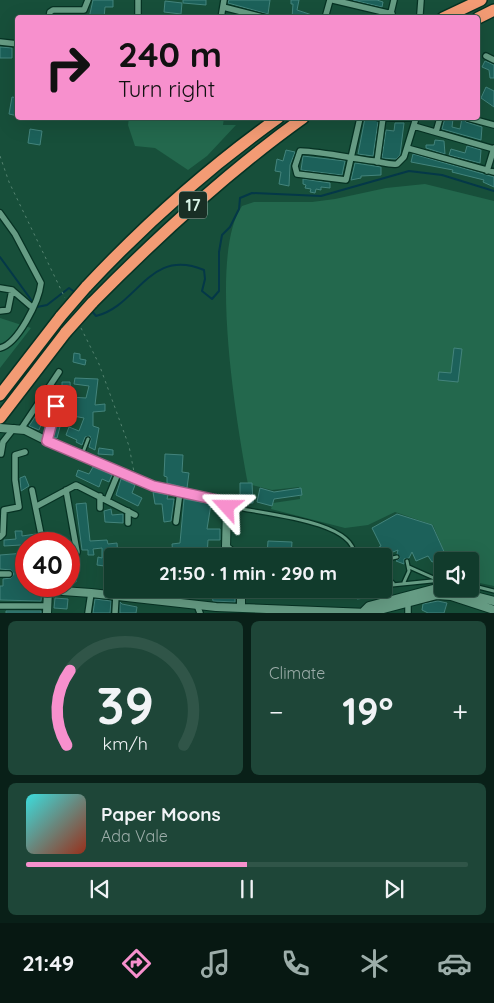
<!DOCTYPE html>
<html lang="en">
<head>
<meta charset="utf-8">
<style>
  body { margin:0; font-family:Quicksand,sans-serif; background:#1e4638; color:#f1f3f6; height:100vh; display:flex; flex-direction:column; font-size:19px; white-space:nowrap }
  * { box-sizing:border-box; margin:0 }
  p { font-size:16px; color:#9cada9 }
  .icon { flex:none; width:28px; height:28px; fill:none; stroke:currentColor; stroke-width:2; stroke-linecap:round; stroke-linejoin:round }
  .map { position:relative; height:613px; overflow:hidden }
  .panel { display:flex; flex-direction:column; gap:8px; padding:8px; background:#092018; flex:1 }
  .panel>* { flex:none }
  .banner { position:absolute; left:15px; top:15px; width:465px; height:105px; border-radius:5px; box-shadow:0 5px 20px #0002,0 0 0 1px #305548; background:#f790cd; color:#111; overflow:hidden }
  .fabs { position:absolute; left:434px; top:552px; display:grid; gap:10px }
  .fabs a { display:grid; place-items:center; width:45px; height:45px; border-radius:5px; background:#113b2c; box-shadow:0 5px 20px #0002,0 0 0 1px #305548; font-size:25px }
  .speed { position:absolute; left:15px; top:532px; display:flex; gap:10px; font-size:25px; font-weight:700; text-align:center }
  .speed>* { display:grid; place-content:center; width:65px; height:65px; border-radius:50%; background:#113b2c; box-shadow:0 5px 20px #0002,0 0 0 1px #305548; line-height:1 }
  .speed .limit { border:8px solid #d22; background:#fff; color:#111 }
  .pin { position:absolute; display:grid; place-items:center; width:42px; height:42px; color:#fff; margin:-21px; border-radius:10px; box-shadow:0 2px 8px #0006 }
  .me { position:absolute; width:55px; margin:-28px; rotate:294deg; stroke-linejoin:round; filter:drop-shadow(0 0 4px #0008) }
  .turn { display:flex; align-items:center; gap:18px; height:105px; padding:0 20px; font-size:22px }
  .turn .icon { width:65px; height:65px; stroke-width:2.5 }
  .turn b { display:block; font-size:35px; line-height:42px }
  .big { font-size:38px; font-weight:700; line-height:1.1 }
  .panel .card { flex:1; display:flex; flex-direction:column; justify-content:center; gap:8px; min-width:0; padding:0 18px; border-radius:8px; background:#1e4638 }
  .panel .dial { align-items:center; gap:0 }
  .dial svg { height:130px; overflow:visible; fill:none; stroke:#305548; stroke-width:7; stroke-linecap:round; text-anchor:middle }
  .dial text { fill:#f1f3f6; stroke:none }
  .song { display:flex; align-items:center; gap:15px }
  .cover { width:60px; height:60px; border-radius:8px; background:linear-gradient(135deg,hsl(180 70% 55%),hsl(10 70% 35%)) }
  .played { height:5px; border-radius:2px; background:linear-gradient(90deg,#f790cd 50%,#305548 50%) }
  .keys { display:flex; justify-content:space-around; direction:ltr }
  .heat { display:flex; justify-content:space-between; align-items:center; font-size:28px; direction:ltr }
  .panel .tiles { flex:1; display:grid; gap:8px; grid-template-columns:1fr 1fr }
  .card:last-child { grid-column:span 2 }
  .trip { position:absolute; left:104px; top:548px; width:288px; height:50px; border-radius:5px; background:#113b2c; box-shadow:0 5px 20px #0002,0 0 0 1px #305548; font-weight:700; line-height:50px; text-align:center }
  .tabs { display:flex; height:80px; justify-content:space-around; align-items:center; background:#071812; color:#9cada9 }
  .tabs .icon { width:35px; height:35px }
  .tabs .current { color:#f790cd }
  .tabs b { font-size:22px; color:#f1f3f6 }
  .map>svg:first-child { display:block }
</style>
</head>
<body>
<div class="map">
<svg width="494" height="613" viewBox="0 0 494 613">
  <rect width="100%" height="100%" fill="#174f3a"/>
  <path fill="#23684d" d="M 129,118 L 224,118 L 223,125 L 236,125 L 207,156 L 188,170 L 155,148 L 135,146 L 128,125 Z
    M 425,184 L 494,201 L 494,586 L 470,581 L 470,561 L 442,561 L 442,565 L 440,560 L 446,556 L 433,525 L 395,512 L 368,525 L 345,528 L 271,509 L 273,503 L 300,499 L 299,487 L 272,490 L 248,484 C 237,426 208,254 242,206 L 254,202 L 312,202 L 335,199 L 386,188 Z
    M 0,318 L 31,328 L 0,368 Z"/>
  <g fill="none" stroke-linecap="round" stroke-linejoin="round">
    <path stroke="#043848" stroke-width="2" d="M 0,257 L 32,301
      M 37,307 L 47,305 L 69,288 L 76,293
      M 91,310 L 96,316 C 138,306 149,247 204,270 L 205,279 L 202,291 L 212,299 L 219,291 L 219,252 L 222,235 L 230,227 L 239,209 L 240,198 L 252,193 L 321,196 L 409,171 L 442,175 L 494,191"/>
  </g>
  <path fill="#1c615a" stroke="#43847c" d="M 93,0 L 113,0 L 113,7 L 105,7 L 104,18 L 89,18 Z
    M 183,0 L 206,0 L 206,5 L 183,3 Z
    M 229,0 L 270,0 L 268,14 L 228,3 Z
    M 291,0 L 299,0 L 297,10 L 315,16 L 315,18 L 292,18 L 293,4 L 291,4 Z
    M 353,0 L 377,0 L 383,2 L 382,7 Z
    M 165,1 L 182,3 L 181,14 L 164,12 Z
    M 0,47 L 12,48 L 12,58 L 0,58 Z
    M 485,61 L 494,65 L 494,78 L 490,78 L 489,70 L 482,67 Z
    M 486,87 L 494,91 L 494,107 L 481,98 Z
    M 12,97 L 18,98 L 18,116 L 9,114 Z
    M 365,118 L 374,118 L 378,122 L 373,156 L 358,154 Z
    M 445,118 L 453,119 L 452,127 L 460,129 L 462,118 L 466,122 L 482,127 L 481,140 L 442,129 Z
    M 395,123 L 404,123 L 400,155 L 396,159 L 382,158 L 386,130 L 394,131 Z
    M 30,129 L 42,131 L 40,145 L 28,143 Z
    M 435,140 L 444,141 L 445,154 L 426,148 L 426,145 L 434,145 Z
    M 467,146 L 481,150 L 480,163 L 449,155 L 451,149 L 465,153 Z
    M 286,150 L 295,152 L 290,165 L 289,186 L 279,184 L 281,172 L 275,171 L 277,159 L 283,161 Z
    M 413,154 L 494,177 L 494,187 L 483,182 L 484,180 L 452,172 L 453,170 L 411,162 Z
    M 303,156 L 345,161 L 342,175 L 301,170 Z
    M 355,163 L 381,167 L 381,175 L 361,176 L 361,178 L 351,180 Z
    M 303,179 L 330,183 L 330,188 L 321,187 L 321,190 L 316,189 L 315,193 L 310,192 L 311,189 L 305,188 L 306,185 L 303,184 Z
    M 454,348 L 462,349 L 458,382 L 438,380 L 439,372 L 451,373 Z
    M 74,353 L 80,354 L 80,359 L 86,360 L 85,365 L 73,362 Z
    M 75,378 L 98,379 L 95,405 L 105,404 L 105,411 L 93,412 L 93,426 L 99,428 L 95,450 L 89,447 L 91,439 L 90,436 L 85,437 L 82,445 L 76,442 L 77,440 L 66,435 L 69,427 L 79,431 L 84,418 L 73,416 L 70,425 L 61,423 L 57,438 L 53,437 L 61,407 L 58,402 L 52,403 L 48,419 L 43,419 L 39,430 L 29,426 L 53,390 L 62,390 L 62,382 L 70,382 L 71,397 L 86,398 L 89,386 L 74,384 Z
    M 99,448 L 113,450 L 113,455 L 98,454 Z
    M 165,454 L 183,455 L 182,472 L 189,473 L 187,488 L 167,483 L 167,477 L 164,476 Z
    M 93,467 L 112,475 L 109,482 L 102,479 L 99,487 L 76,476 L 78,470 L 89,474 Z
    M 25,476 L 29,486 L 21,491 L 20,478 Z
    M 121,479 L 135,485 L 132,493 L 142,498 L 138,506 L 116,495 Z
    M 240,483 L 252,483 L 253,503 L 240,503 Z
    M 260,488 L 274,492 L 301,488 L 302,495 L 274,499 L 272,506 L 257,502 Z
    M 153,492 L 168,495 L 167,499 L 174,499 L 171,521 L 164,522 L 162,504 L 155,504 Z
    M 184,499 L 211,504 L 207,529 L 220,529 L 220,540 L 208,540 L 207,556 L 181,554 L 181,556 L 173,556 L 172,544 L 180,543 Z
    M 86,503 L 90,541 L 107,540 L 108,544 L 117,543 L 118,555 L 112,555 L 112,567 L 97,565 L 98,557 L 102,558 L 102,548 L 93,549 L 94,555 L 88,555 L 88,550 L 82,550 L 76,504 Z
    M 111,509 L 112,515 L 123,514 L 123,523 L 105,522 L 104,511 Z
    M 397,514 L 432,525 L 446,556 L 432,562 L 428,556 L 416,561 L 412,552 L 409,558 L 404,559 L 404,564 L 396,561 L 400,558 L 397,554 L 398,550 L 383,556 L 379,547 L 381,546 L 372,528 Z
    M 15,531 L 22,531 L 22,536 L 36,534 L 38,544 L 4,546 L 4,540 L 16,539 Z
    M 268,541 L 292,542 L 291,556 L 267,555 Z
    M 25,553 L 26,586 L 42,588 L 41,601 L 0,600 L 0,586 L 3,586 L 3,579 L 11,578 L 14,574 L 11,570 L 0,569 L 0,555 Z
    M 77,562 L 76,582 L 69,582 L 70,564 Z
    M 105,575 L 112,575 L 112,586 L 104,585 Z
    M 156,589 L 172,589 L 172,595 L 156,594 Z
    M 191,589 L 210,589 L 210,594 L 193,597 Z
    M 357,589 L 362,589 L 365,592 L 382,590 L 382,592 L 388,592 L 388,595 L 357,599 Z
    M 227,594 L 235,594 L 235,602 L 213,601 L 212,595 Z
    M 55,598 L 68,599 L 67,609 L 54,608 Z
    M 95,599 L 111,601 L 110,613 L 93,613 Z
    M 438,601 L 447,603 L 444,613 L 428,613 L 422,610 L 423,604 Z
    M 120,602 L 122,604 L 137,607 L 136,613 L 120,613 Z
    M 6,611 L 41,611 L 41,613 L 6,613 Z"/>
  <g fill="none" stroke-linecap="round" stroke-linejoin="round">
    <defs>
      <path id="service" d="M 82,455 L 88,439
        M 243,509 C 268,514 357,523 354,556
        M 355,551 L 362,556
        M 382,566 L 388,559 L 397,557
        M 409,567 L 436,579
        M 382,574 L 393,583
        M 404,582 L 409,571 L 407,561
        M 470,585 L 494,591
        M 382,586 L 442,580
        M 365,589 L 367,589"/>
      <path id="minor" d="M 333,0 L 392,14
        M 223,7 L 266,18
        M 420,14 L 421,0
        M 390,17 L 394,0
        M 49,18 L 50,12 L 53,10 L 84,10 L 88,0
        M 138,18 L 138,0
        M 162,18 L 177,18
        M 221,18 L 224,0
        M 325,18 L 330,0
        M 0,42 L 18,44
        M 486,56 L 494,60
        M 360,118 L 346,180 L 297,174 L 295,166 L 300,151 C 324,152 350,158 374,161 C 382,162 389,165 397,164 L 404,157 L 416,118
        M 379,118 L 416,118
        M 468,118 L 494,125
        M 414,126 L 494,149
        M 436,132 L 440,118
        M 407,148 L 494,172
        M 377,162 L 383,118
        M 487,171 L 494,148
        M 0,213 L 15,234 L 41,283 C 39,301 18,344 0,348
        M 0,288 L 12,290 L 33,308
        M 0,311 L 8,310 L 12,290
        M 21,429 L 59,372
        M 47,441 L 56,406
        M 1,454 L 3,442 L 14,428
        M 32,490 L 43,544
        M 66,490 L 77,552 L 75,558 L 69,559
        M 100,496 L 100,508
        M 107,500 L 119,471
        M 37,506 L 76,485 L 135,515
        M 176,522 L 180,492
        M 128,523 L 128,511
        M 0,537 L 3,534 L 4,510 L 19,507 L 15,480 L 15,455 L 25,452
        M 0,574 L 9,574
        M 197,605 L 200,613
        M 0,606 L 48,606
        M 88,613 L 91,593
        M 115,613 L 116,596
        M 408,613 L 408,602"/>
      <path id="tertiary" d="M 0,428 L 25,430 L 47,441 L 153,486 L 222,501 L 227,507 L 226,547 L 237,556
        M 241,608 L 241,589
        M 364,611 L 369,606 L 433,589 L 451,590 L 494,601
        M 47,613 L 48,590 L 91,593 L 216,607 L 368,613 L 437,595 L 451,596 L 494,610"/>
      <path id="motorway" d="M 443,18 L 481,0
        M 478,18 L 494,10
        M 86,287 C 144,225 209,167 278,118
        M 92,303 C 158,236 226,173 303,118
        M 0,395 L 61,316
        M 0,418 L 66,332"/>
    </defs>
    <use href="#service" stroke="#063223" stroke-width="5.5"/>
    <use href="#minor" stroke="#063223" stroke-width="8"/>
    <use href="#tertiary" stroke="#063223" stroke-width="10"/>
    <use href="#motorway" stroke="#063223" stroke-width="14"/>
    <path stroke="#548370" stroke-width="1" stroke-dasharray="2.5 4" stroke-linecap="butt" d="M 0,156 L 9,182 L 65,298
      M 81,328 L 99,364 L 129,446 L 134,472"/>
    <use href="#service" stroke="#669c84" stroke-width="3"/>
    <use href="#minor" stroke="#669c84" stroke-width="5.5"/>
    <use href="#tertiary" stroke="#669c84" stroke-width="8"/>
    <use href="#motorway" stroke="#f39b74" stroke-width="11"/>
    <defs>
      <path id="motorway-bridge" d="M 61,316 L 86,287
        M 66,332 L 92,303"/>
    </defs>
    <use href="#motorway-bridge" stroke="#063223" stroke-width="14" stroke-linecap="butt"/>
    <use href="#motorway-bridge" stroke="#f39b74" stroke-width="11"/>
  </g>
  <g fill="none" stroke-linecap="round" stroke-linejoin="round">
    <defs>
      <path id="route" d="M 56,406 L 47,441 L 153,486 L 222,501 L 227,507"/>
    </defs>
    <use href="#route" stroke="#a15e85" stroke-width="12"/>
    <use href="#route" stroke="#f790cd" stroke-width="9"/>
  </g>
  <g text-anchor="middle" stroke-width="5" stroke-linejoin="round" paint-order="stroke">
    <rect fill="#192f25" stroke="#9fb9ad" stroke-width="1" x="179" y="191.5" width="28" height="27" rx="4"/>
    <g font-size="16" font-weight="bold" fill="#d9f4e7">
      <text x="193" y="211">17</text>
    </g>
  </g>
</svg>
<div class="fabs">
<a><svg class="icon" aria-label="sound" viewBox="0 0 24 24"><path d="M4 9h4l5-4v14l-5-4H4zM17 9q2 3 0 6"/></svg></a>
</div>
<div class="speed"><div class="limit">40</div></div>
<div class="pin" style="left:56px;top:406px;background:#d93025"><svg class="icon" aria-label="arrive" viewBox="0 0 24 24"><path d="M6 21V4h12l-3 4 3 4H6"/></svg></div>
<svg class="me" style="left:227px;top:507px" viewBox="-20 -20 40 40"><path d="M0-17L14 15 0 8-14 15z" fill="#f790cd" stroke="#fff" stroke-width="4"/></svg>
<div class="trip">21:50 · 1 min · 290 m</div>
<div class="banner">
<div class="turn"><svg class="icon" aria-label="right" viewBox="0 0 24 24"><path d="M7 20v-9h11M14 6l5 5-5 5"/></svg><div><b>240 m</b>Turn right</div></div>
</div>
</div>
<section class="panel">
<div class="tiles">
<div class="card dial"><svg viewBox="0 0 100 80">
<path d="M14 69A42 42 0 1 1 86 69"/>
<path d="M14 69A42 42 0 0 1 16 23" stroke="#f790cd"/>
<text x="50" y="56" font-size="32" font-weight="700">39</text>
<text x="50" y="72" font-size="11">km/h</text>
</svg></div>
<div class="card"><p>Climate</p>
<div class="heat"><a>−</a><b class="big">19°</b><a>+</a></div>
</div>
<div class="card">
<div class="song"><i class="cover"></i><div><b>Paper Moons</b><p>Ada Vale</p></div></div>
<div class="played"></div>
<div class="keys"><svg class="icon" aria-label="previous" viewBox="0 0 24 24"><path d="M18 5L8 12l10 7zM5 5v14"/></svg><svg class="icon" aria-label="pause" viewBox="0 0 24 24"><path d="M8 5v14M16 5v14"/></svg><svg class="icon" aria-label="next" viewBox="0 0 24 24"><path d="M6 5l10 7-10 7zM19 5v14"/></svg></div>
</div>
</div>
</section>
<nav class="tabs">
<b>21:49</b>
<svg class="icon current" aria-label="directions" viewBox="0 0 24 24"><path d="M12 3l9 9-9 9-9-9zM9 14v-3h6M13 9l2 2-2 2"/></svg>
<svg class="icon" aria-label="music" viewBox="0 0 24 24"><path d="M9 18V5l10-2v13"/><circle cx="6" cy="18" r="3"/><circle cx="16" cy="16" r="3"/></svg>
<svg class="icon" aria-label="phone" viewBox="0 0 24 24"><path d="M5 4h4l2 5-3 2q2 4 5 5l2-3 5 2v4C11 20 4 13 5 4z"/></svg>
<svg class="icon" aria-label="climate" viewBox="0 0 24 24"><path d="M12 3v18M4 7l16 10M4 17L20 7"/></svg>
<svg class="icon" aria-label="car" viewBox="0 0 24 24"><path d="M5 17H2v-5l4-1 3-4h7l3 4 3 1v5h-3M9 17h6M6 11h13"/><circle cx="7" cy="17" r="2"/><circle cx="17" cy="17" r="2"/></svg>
</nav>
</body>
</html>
